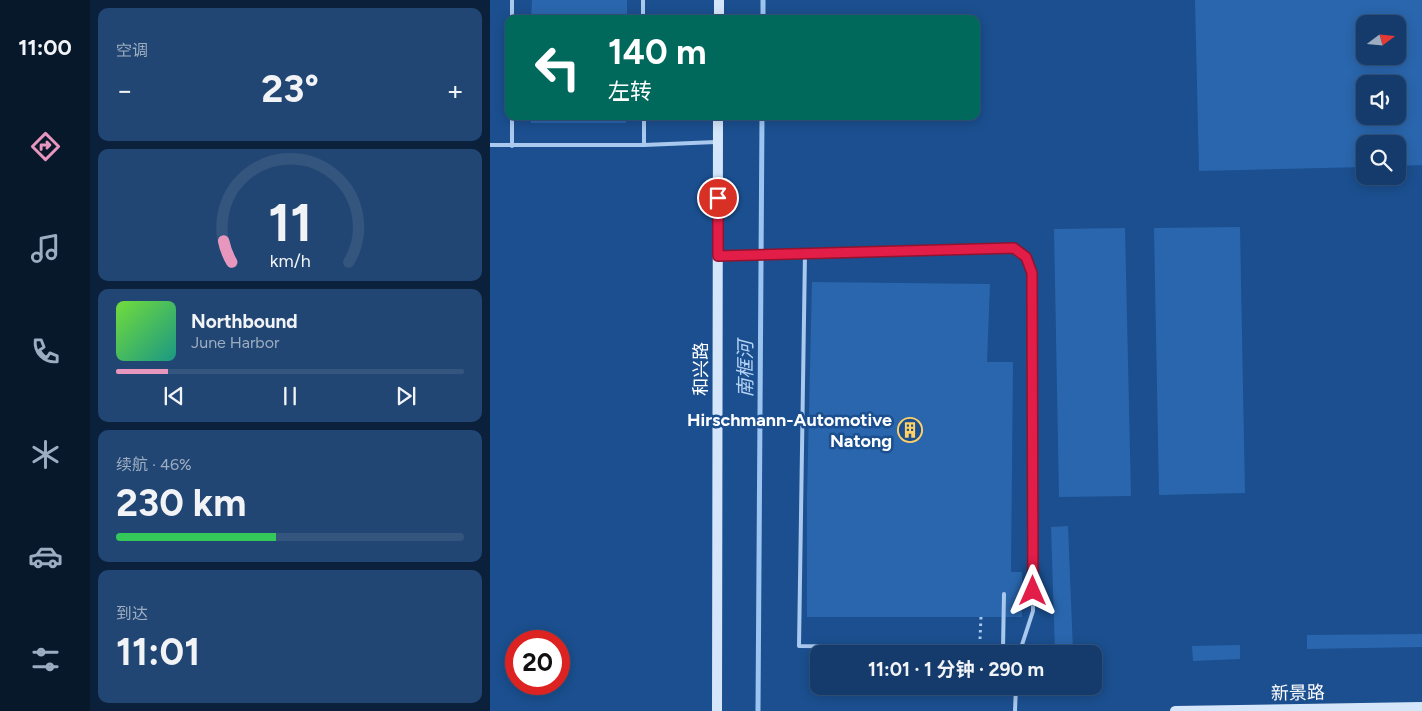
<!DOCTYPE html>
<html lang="zh">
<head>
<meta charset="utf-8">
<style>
  body { margin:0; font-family:Figtree,"Noto Sans SC",sans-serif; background:#214673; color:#f1f3f6; height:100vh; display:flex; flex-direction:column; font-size:19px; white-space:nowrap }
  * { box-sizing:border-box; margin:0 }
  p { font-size:16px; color:#9dadc1 }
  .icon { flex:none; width:28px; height:28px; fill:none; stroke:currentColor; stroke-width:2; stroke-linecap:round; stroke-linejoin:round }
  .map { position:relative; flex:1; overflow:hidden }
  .side { display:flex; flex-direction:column; gap:8px; padding:8px; background:#0b203b; width:400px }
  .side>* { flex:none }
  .guide { position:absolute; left:15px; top:15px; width:475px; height:105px; border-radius:10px; box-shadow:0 2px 12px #0003,0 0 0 1px #33557e; background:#00695c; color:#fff; overflow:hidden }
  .needle { width:32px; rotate:74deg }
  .buttons { position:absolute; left:866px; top:15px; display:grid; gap:10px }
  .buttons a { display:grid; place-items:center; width:50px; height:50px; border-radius:10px; background:#143b6b; box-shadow:0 2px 12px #0003,0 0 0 1px #33557e; font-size:25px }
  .speed { position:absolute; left:15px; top:630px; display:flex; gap:10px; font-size:25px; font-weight:700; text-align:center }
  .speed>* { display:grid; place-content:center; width:65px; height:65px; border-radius:50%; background:#143b6b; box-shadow:0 2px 12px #0003,0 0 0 1px #33557e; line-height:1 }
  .speed .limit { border:8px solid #d22; background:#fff; color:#111 }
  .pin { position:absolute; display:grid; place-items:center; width:42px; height:42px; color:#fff; margin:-21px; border:2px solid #fff; border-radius:50%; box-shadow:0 1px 5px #0007 }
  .me { position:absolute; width:55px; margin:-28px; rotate:0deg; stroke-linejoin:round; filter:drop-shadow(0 0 4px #0008) }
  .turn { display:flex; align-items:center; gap:18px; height:105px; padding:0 20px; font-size:22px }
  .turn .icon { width:65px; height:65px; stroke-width:2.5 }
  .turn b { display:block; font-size:35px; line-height:42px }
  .big { font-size:38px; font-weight:700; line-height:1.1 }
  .side .widget { flex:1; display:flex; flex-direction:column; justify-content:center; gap:8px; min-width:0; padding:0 18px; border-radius:10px; background:#214673 }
  .side .dial { align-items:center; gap:0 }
  .dial svg { height:130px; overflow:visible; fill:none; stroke:#33557e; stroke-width:7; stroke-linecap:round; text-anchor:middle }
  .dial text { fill:#f1f3f6; stroke:none }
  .song { display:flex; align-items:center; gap:15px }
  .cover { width:60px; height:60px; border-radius:8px; background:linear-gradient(135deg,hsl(100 70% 55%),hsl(170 70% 35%)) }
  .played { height:5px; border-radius:2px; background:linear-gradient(90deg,#e797bd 15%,#33557e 15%) }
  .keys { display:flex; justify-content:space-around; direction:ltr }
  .heat { display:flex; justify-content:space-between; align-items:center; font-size:28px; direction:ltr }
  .charge { height:8px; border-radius:4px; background:linear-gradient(90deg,#34c759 46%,#33557e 0) }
  .trip { position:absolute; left:320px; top:645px; width:292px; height:50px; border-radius:10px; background:#143b6b; box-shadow:0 2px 12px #0003,0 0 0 1px #33557e; font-weight:700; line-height:50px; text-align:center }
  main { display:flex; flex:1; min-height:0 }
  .tabs { display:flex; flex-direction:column; width:90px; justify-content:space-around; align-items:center; background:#08182b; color:#9dadc1 }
  .tabs .icon { width:35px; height:35px }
  .tabs .selected { color:#e797bd }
  .tabs b { font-size:22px; color:#f1f3f6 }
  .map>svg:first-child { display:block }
</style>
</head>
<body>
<main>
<nav class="tabs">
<b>11:00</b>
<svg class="icon selected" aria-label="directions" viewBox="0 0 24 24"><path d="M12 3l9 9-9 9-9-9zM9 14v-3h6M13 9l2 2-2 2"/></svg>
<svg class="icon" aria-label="music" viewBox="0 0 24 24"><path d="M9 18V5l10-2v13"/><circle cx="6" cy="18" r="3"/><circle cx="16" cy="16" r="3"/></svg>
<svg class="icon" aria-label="phone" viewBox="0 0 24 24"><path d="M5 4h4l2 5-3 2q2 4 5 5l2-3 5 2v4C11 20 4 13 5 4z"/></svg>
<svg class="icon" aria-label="climate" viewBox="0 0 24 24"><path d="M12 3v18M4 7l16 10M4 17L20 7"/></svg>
<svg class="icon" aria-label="car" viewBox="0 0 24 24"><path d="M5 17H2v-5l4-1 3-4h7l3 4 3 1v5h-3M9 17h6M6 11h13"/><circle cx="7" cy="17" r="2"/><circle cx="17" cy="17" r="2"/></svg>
<svg class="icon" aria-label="filters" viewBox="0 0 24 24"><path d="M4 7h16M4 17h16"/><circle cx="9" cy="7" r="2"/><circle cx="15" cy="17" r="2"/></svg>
</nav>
<section class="side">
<div class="widget"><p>空调</p>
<div class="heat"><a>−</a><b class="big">23°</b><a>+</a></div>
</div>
<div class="widget dial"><svg viewBox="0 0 100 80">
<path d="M14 69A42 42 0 1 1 86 69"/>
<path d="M14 69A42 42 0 0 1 9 56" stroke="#e797bd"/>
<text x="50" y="56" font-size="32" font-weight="700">11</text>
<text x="50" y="72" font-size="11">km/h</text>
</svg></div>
<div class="widget">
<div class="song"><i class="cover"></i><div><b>Northbound</b><p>June Harbor</p></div></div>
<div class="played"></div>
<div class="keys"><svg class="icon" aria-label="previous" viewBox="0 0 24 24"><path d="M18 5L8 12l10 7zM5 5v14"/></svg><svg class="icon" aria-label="pause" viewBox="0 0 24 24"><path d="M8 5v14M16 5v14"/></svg><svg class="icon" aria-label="next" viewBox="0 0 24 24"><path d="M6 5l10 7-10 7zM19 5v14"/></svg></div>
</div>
<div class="widget"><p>续航 · 46%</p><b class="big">230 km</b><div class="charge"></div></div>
<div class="widget"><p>到达</p><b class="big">11:01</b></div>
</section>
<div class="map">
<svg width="932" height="711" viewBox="0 0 932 711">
  <rect width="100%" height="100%" fill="#1b4f8f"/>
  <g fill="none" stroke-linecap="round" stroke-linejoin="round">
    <path stroke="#9cc4f0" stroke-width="5" d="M 273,19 L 273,0
      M 268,711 L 272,116"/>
  </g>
  <path fill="#2a66ad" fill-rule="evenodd" d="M 42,0 L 137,0 L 137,19 L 41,19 Z
    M 705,0 L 932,0 L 932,165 L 908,166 L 908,144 L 875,144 L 875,167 L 709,171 ZM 875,24 L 908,24 L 908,56 L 875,56 ZM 875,84 L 908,84 L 908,116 L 875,116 Z
    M 41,116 L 136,116 L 136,123 L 41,123 Z
    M 750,227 L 755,493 L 669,495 L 664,228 Z
    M 635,228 L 641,496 L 569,497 L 564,229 Z
    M 322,282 L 500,284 L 497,362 L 523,362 L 521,572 L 532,572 L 532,617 L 317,617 L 317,497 Z
    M 578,526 L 583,651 L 565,652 L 561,527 Z
    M 932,634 L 932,647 L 817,649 L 817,635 Z
    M 750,645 L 750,659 L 703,661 L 702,646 Z
    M 537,649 L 551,649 L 551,654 L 537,654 Z"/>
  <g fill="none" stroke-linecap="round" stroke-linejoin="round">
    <path stroke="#a9c9ee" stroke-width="3" stroke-dasharray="2.5 4" stroke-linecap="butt" d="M 490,639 L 491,617"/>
    <path stroke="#a9c9ee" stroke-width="4" d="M 22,0 L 22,19
      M 153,0 L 153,19
      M 22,116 L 22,146
      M 154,116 L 154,145
      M 0,145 L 154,145 L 226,142
      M 228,255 L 315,253
      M 513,648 L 514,594
      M 529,654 L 543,611 L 542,273 L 536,257 L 524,248 L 315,253 L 309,646 L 530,648
      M 525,711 L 526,686"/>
    <path stroke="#d6e6fa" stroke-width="10" d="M 229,19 L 229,0
      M 227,711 L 228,116
      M 685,711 L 932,707"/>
  </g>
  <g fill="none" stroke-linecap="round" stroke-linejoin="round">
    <defs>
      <path id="route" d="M 228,198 L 228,256 L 524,248 L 536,257 L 542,273 L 543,591"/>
    </defs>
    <use href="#route" stroke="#92132f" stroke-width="12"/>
    <use href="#route" stroke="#e11d48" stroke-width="9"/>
  </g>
  <defs>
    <symbol id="building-ring" viewBox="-11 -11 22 22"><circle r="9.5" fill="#1b4f8f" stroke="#ffd166" stroke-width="1.5"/><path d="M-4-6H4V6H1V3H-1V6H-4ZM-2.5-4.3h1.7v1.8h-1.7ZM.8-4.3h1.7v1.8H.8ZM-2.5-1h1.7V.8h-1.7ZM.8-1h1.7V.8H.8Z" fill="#ffd166"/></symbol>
  </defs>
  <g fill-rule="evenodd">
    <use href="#building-ring" x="406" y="416" width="28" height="28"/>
  </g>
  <g text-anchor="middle" stroke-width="5" stroke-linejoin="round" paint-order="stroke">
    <g font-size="18" fill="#fff" stroke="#1b4f8f">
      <text transform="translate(211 369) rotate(-90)" y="6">和兴路</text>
      <text transform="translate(808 693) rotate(-1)" y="6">新景路</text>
    </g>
    <g font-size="18" font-weight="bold" fill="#fff" stroke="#1b4f8f" text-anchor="end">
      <text x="402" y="426">Hirschmann-Automotive<tspan x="402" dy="21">Natong</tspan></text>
    </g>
    <g font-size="19" font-style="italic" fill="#b5d3f5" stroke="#1b4f8f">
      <text transform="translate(255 369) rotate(-90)" y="7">南框河</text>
    </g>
  </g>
</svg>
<div class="buttons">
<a><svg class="needle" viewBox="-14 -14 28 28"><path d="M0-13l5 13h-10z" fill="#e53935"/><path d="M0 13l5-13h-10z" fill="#9dadc1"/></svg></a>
<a><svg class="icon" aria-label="sound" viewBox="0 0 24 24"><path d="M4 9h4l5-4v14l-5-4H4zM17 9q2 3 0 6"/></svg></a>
<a><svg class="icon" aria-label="search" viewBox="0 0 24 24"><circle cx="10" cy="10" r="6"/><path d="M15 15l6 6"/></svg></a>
</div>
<div class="speed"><div class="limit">20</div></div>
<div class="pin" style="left:228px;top:198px;background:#d93025"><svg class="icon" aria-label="arrive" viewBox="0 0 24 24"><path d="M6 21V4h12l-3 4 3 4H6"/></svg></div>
<svg class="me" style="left:543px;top:591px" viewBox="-20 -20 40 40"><path d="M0-17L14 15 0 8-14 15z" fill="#e11d48" stroke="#fff" stroke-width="4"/></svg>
<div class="trip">11:01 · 1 分钟 · 290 m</div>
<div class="guide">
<div class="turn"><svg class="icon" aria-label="left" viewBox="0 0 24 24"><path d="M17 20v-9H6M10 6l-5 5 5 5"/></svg><div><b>140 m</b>左转</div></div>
</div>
</div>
</main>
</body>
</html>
